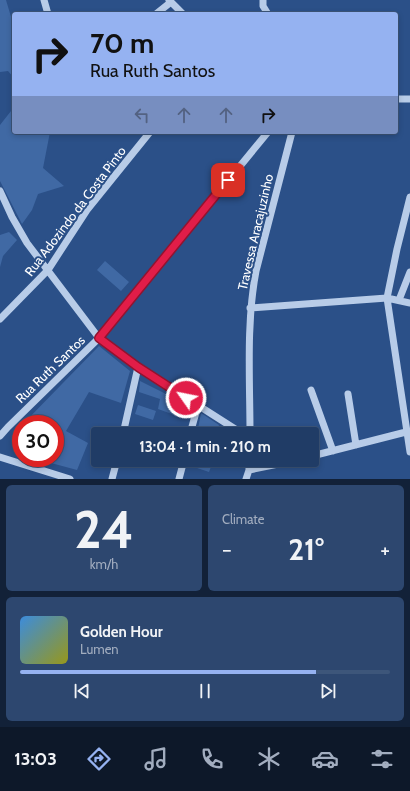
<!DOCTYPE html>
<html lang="en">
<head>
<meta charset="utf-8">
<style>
  body { margin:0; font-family:Cabin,sans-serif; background:#2d476f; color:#f1f3f6; height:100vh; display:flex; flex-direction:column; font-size:15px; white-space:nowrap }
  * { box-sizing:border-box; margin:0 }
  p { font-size:13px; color:#a2adbf }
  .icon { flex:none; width:22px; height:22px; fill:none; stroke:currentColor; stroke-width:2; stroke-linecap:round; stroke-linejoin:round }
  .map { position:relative; height:479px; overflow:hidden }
  .details { display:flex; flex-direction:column; gap:6px; padding:6px; background:#122138; flex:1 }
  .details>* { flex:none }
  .top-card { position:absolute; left:12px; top:12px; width:386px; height:122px; border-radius:4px; box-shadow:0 2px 6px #0003,0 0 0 1px #3d567a; background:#95b2f1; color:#111; overflow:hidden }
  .speed { position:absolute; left:12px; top:415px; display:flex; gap:8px; font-size:20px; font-weight:700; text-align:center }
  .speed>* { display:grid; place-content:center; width:52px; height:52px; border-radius:50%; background:#203c66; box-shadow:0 2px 6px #0003,0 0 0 1px #3d567a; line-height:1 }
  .speed .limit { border:6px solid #d22; background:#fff; color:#111 }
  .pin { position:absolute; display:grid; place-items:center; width:34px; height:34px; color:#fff; margin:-17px; border-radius:8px; box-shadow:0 2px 6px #0006 }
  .me { position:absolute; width:44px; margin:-22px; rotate:303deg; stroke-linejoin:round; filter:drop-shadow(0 0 3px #0008) }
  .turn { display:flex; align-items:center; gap:14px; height:84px; padding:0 12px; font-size:18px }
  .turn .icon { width:52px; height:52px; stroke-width:2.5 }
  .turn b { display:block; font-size:28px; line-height:34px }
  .lanes { display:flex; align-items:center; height:38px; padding:0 12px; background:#0003; justify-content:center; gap:20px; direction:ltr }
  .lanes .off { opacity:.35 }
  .big { font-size:30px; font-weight:700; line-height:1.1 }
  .details .tile { flex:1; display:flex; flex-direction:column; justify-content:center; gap:6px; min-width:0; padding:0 14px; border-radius:6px; background:#2d476f }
  .details .dial { align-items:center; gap:0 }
  .dial b { font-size:52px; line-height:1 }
  .song { display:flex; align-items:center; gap:12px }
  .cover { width:48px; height:48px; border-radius:6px; background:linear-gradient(135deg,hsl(210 70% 55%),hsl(60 70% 35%)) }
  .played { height:4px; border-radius:2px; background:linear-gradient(90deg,#95b2f1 80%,#3d567a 80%) }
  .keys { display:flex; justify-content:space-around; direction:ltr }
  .heat { display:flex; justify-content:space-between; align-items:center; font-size:22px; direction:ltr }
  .details .tiles { flex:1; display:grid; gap:6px; grid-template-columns:1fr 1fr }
  .tile:last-child { grid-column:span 2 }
  .trip { position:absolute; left:91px; top:427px; width:228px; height:40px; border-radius:4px; background:#203c66; box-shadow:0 2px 6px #0003,0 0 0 1px #3d567a; font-weight:700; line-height:40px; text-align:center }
  .tabs { display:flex; height:64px; justify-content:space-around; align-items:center; background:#0d1829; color:#a2adbf }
  .tabs .icon { width:28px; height:28px }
  .tabs .on { color:#95b2f1 }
  .tabs b { font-size:18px; color:#f1f3f6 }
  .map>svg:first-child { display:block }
</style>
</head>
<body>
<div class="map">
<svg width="410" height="479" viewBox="0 0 410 479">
  <rect width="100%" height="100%" fill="#2b5088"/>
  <path fill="#4069a4" d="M 0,0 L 6,0 L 14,27 L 14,78 L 8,71 L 0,72 Z
    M 11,111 L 14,111 L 14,132 L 50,132 L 43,168 L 64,186 L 38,194 L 32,210 L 22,224 L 0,181 L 0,125 Z
    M 9,232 L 17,240 L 3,256 L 0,267 L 0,235 Z
    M 105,261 L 129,282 L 121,291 L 97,270 Z
    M 99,346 L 130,371 L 121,403 L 89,392 L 66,431 L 88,443 L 77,470 L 51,463 L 53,458 L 55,458 L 55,450 L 60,433 L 55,428 L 55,424 L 23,424 Z
    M 140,381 L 186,404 L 183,418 L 158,409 L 160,399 L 139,392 Z
    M 138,405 L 156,411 L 153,420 L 135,414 Z
    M 201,413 L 219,425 L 216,434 L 197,434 Z
    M 193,460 L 201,460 L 212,464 L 209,472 L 191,466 Z"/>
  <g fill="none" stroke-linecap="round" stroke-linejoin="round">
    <path stroke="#b8cce8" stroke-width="7" d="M 44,0 L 48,14
      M 169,0 L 183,14
      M 263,0 L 263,6 L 268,14
      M 156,14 L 171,2
      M 396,99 L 410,99
      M 0,191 L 12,217 L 27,243 L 99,338 L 138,367 L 243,434
      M 410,197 L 397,249 L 387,298 L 410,452
      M 399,300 L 410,272
      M 250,308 L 387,298 L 410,303
      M 0,319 L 48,270 L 87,210 L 150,132
      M 311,390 L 333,451
      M 348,394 L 356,445
      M 123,434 L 138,367
      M 190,434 L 198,405
      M 250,434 C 250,380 246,324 256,271 L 292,132
      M 0,436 L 8,427 L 99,338 L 268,132
      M 312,456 L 406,432
      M 0,457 L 70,479
      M 249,470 L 298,460
      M 112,479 L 117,460
      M 179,479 L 184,460
      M 246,479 L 249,470 L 249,460"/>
  </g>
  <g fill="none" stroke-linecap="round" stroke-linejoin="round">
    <defs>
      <path id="route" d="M 186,398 L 138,367 L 99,338 L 228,180"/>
    </defs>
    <use href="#route" stroke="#92132f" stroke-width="10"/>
    <use href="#route" stroke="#e11d48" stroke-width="7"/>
  </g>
  <g text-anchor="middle" stroke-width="4" stroke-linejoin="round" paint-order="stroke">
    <g font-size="13" fill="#fff" stroke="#2b5088">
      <text transform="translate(75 211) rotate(-53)" y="5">Rua Adozindo da Costa Pinto</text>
      <text transform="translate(255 232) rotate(-77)" y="5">Travessa Aracajuzinho</text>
      <text transform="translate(50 369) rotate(-44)" y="5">Rua Ruth Santos</text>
    </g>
  </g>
</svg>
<div class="speed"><div class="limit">30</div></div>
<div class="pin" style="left:228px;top:180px;background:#d93025"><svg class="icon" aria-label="arrive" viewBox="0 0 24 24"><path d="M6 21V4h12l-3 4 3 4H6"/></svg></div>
<svg class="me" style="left:186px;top:398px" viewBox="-20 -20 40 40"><circle r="17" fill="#e11d48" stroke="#fff" stroke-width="3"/><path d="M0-11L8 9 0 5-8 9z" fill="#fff"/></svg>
<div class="trip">13:04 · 1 min · 210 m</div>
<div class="top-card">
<div class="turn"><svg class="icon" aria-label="right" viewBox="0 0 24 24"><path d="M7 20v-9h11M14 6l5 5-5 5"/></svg><div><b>70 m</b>Rua Ruth Santos</div></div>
<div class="lanes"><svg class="icon off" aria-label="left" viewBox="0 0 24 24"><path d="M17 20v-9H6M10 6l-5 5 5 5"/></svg><svg class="icon off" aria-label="ahead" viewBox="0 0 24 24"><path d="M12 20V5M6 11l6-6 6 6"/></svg><svg class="icon off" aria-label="ahead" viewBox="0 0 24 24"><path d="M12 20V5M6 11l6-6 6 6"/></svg><svg class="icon" aria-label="right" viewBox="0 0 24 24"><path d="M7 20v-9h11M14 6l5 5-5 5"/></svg></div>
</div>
</div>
<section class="details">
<div class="tiles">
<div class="tile dial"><b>24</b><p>km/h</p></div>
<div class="tile"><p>Climate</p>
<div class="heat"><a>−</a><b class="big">21°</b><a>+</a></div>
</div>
<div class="tile">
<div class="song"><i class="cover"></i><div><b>Golden Hour</b><p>Lumen</p></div></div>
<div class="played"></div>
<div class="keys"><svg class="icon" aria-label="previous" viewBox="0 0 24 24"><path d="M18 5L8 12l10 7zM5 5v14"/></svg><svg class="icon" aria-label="pause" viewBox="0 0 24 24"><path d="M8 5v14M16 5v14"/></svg><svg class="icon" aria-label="next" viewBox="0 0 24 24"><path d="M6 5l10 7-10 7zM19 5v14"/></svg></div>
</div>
</div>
</section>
<nav class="tabs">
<b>13:03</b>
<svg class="icon on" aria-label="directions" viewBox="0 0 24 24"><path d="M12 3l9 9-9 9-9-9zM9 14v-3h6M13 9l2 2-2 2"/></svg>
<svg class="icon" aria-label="music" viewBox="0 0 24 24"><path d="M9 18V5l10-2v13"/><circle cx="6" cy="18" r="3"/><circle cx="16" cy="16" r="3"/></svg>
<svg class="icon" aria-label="phone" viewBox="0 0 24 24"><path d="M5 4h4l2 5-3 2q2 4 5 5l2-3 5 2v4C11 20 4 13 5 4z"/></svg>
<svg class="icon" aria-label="climate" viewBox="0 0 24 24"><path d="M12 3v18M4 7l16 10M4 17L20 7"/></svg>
<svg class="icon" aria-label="car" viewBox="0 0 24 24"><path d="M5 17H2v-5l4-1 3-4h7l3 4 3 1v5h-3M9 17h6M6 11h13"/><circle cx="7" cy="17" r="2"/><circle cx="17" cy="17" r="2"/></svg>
<svg class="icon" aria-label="filters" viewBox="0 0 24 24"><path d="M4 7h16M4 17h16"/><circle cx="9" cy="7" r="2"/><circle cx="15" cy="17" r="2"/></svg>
</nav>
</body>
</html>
